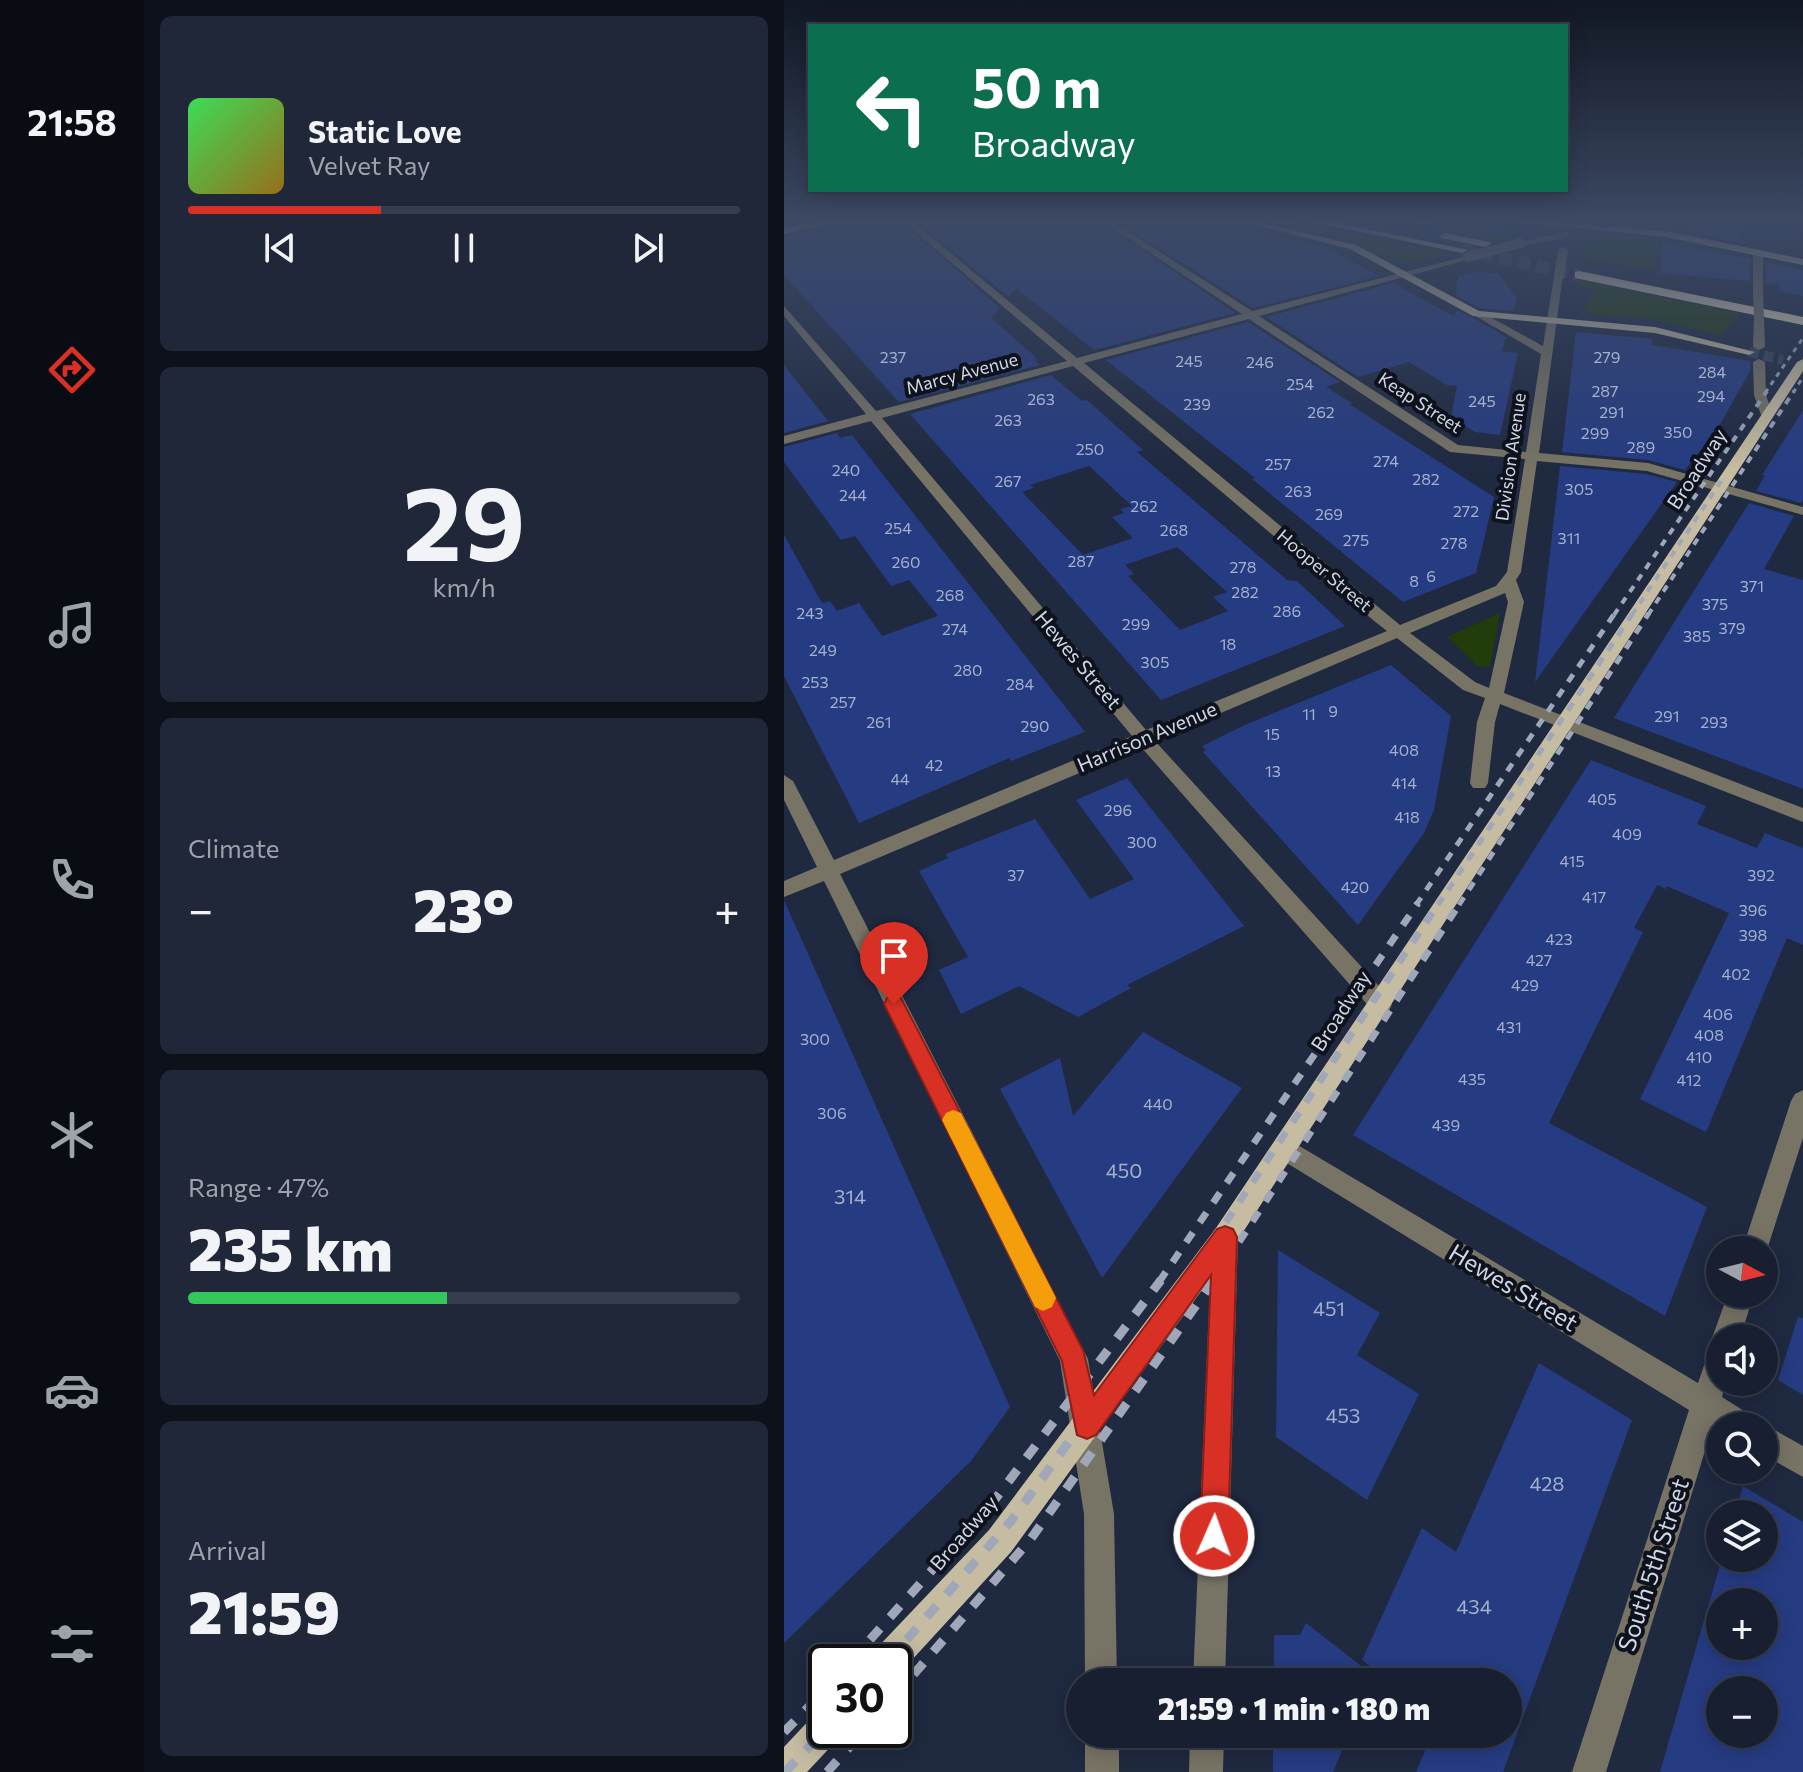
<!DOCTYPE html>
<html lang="en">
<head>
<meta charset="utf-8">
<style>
  body { margin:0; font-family:Commissioner,sans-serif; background:#202738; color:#f1f3f6; height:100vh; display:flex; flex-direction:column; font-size:30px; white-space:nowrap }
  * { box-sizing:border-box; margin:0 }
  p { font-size:26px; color:#9ea2ab }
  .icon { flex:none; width:44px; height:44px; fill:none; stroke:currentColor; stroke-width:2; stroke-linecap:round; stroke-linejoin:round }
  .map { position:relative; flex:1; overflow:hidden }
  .details { display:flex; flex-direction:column; gap:16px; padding:16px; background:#0d111a; width:640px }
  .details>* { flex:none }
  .top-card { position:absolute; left:24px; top:24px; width:760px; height:168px; border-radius:0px; box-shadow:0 4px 20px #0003,0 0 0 2px #363d4c; background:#0b6e4f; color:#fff; overflow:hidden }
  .needle { width:52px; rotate:97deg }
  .buttons { position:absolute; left:922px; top:1236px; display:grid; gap:16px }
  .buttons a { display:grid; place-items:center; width:72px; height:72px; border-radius:50%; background:#171f30; box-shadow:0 4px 20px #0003,0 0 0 2px #363d4c; font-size:40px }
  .speed { position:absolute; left:24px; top:1644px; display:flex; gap:16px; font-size:40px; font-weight:700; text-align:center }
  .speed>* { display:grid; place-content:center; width:104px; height:104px; border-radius:50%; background:#171f30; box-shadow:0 4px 20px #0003,0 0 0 2px #363d4c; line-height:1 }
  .speed .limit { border:4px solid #111; border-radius:12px; background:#fff; color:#111 }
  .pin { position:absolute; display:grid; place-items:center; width:68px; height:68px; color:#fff; margin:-82px -34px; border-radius:50% 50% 50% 0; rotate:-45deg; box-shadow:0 0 8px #0007 }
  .pin .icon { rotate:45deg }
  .me { position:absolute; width:88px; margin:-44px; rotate:2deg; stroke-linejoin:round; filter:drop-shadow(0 0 6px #0008) }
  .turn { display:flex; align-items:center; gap:28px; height:168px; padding:0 32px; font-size:36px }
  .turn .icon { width:104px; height:104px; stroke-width:2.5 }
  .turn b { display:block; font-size:56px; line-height:68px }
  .big { font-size:60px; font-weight:800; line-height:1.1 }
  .details .widget { flex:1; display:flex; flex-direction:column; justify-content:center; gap:12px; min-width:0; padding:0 28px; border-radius:12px; background:#202738 }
  .details .dial { align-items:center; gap:0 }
  .dial b { font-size:104px; line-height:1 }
  .song { display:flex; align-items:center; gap:24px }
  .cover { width:96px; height:96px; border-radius:12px; background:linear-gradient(135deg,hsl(130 70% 55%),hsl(40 70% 35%)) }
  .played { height:8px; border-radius:4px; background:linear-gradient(90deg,#d93025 35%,#363d4c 35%) }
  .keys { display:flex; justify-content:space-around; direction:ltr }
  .heat { display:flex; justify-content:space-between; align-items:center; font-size:44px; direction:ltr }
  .charge { height:12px; border-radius:6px; background:linear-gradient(90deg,#34c759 47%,#363d4c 0) }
  .trip { position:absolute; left:282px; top:1668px; width:456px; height:80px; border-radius:40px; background:#171f30; box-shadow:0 4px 20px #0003,0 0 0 2px #363d4c; font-weight:800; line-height:80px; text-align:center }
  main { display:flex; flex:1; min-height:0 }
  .dock { display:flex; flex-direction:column; width:144px; justify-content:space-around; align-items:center; background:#090c13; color:#9ea2ab }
  .dock .icon { width:56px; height:56px }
  .dock .selected { color:#d93025 }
  .dock b { font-size:36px; color:#f1f3f6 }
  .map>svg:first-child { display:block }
</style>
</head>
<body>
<main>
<nav class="dock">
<b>21:58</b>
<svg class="icon selected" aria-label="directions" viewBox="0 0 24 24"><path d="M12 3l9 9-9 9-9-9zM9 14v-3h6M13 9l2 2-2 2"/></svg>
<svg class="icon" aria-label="music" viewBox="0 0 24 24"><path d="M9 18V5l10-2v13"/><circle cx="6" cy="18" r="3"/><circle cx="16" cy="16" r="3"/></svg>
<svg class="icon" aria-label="phone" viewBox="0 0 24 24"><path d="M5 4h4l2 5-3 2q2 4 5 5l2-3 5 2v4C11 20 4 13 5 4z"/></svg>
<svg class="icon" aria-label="climate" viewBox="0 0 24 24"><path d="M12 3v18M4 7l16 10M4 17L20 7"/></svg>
<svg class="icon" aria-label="car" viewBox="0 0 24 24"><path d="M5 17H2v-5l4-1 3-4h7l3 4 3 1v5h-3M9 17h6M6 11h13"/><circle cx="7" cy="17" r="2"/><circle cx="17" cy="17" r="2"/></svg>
<svg class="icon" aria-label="filters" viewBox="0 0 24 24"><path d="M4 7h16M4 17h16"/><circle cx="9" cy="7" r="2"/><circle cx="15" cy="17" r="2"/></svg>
</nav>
<section class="details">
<div class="widget">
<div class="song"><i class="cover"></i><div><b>Static Love</b><p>Velvet Ray</p></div></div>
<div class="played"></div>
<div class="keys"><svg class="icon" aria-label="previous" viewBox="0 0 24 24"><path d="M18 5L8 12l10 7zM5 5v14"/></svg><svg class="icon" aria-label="pause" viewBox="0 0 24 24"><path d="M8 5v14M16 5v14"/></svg><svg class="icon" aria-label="next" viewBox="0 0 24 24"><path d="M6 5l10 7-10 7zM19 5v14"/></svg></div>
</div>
<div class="widget dial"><b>29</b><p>km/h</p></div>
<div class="widget"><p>Climate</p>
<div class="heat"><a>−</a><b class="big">23°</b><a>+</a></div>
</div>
<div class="widget"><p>Range · 47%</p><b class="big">235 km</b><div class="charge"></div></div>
<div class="widget"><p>Arrival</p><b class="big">21:59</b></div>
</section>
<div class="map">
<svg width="1019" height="1772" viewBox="0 0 1019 1772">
  <rect width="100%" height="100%" fill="#1f2940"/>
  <path fill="#223c0b" d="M 485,222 L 507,222 L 667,253 L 625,263 L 614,263 L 579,246 L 543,234 Z
    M 629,222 L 699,224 L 723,233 L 723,237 L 715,240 Z
    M 807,234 L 875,241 L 870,271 L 797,257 Z
    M 794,280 L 955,313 L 954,319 L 950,318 L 938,335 L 866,319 L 812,315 L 799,309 L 811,290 L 794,286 Z
    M 716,613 L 706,667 L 693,666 L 663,637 Z"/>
  <path fill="#263c82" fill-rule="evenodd" d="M 55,222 L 117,222 L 216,308 L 207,318 L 254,359 L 250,360 L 256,365 L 115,402 L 0,275 L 0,237 L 53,225 Z
    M 133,222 L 317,222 L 451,313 L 310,350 L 232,288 L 225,297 Z
    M 334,222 L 457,222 L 482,235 L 540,246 L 595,276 L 469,308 Z
    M 904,222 L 956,222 L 957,243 L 904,232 Z
    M 878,242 L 966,259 L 966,281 L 877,273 Z
    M 982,262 L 1019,270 L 1019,296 L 995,291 L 995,284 L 982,283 Z
    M 688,272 L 714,273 L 733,298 L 729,311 L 696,308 L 672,296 L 674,276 Z
    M 609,283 L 671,317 L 672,310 L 691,319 L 722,337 L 718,351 L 734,353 L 716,435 L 691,432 L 667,417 L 673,386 L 663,385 L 625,362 L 574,377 L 482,317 Z
    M 464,322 L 556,382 L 542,387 L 569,404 L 565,404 L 710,497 L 692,573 L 619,602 L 468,479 L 471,478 L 322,360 Z
    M 792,332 L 868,339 L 868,345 L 967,361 L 966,371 L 934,428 L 901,470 L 864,460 L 778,452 Z
    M 0,365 L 44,421 L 0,433 Z
    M 267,375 L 298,401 L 303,400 L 359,450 L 353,452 L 503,580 L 513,581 L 561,626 L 377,700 L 126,414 ZM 305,466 L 348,506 L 336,509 L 340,513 L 328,517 L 349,538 L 299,555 L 238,492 L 250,488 L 246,485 ZM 393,547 L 443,592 L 429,597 L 444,611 L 396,630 L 344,576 L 350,574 L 341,565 Z
    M 1019,410 L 1019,500 L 1017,503 L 972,491 L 981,475 L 978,475 Z
    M 53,433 L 56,438 L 68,435 L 301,732 L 227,761 L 225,758 L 75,823 L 0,676 L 0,535 L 38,603 L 46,601 L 53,611 L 75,603 L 98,636 L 154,616 L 125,580 L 107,586 L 71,536 L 57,540 L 0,462 L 0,447 Z
    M 776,466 L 862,474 L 893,482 L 751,682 Z
    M 965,503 L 1010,516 L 980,569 L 1019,580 L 1019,789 L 830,718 Z
    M 607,665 L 667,716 L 650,810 L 640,833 L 574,925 L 419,752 L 422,751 L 418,746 L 463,724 Z
    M 807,760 L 922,806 L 913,824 L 973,848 L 981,833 L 1019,848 L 1019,945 L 1003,938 L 922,1132 L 856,1099 L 945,913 L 883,886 L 882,889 L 873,885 L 850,928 L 859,932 L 765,1123 L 923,1207 L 881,1316 L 569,1135 Z
    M 343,778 L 460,926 L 343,985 L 347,988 L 294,1017 L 235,986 L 177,1014 L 155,970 L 184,957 L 135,871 L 164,858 L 162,854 L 251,819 L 306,899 L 350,879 L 292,800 Z
    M 0,900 L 226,1407 L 187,1461 L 0,1643 Z
    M 359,1032 L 458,1088 L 318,1278 L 216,1089 L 276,1058 L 289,1116 Z
    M 494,1250 L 596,1313 L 573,1355 L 635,1394 L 583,1500 L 492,1437 Z
    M 1014,1317 L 1019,1318 L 1019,1395 L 994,1380 Z
    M 755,1363 L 848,1420 L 719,1772 L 632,1772 L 648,1734 L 724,1734 L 724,1682 L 607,1682 L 578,1660 L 638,1528 L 672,1552 Z
    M 959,1486 L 1019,1522 L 1019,1772 L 876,1772 L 938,1558 L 980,1558 L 980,1514 L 951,1514 ZM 936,1602 L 980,1602 L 980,1646 L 936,1646 ZM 936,1690 L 980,1690 L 980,1734 L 936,1734 Z
    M 522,1623 L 576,1665 L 569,1682 L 490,1682 L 490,1635 L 516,1635 Z
    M 489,1734 L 565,1734 L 549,1772 L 489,1772 Z"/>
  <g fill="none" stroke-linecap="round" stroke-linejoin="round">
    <path stroke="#394359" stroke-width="10" stroke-dasharray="10 5" stroke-linecap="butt" d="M 965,352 L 999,360"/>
    <path stroke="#394359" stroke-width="13" stroke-dasharray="13 6" stroke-linecap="butt" d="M 678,250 L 795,275"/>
    <path fill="#777365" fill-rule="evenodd" d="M 120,222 L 129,222 L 293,358 L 458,314 L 320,222 L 329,222 L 468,311 L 687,255 L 687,259 L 475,316 L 674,445 L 742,452 L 757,354 L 688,314 L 697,312 L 759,346 L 770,276 L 779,274 L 755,453 L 864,463 L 1019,507 L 1019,515 L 863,471 L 753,461 L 737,572 L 732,580 L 740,602 L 720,693 L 1019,808 L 1019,822 L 716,704 L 711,722 L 704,783 L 701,788 L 689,788 L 686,783 L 693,722 L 701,698 L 679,690 L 613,638 L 371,741 L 605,997 L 608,1004 L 605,1011 L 597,1013 L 589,1011 L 357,747 L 56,874 L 304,1359 L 330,1514 L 333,1682 L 301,1682 L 300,1514 L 276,1361 L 40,881 L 0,897 L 0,881 L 33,867 L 0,800 L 0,775 L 9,781 L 50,860 L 348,736 L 87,421 L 0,444 L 0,436 L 82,414 L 0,316 L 0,306 L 92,411 L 283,361 ZM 465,319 L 666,452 L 741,459 L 723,572 L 712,586 L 616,625 L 300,363 ZM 289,366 L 589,620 L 603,631 L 362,730 L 98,418 ZM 721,593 L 724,602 L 705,688 L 691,682 L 626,633 Z
      M 783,232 L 786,237 L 736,246 L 731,243 Z
      M 974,250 L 979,253 L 979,291 L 974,294 L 969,291 L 969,253 Z
      M 975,316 L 980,319 L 981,347 L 975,350 L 969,347 L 970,319 Z
      M 975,359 L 981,362 L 982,395 L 989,415 L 983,419 L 977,415 L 970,395 L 969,362 Z
      M 1019,1090 L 1019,1138 L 980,1259 L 980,1250 L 958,1250 L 1007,1101 L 1011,1094 Z
      M 502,1138 L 914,1383 L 926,1348 L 932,1346 L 928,1338 L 944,1294 L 970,1294 L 956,1338 L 936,1338 L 936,1382 L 942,1382 L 938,1397 L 968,1416 L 972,1426 L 936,1426 L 936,1429 L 929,1425 L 822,1772 L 788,1772 L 905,1410 L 493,1157 L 490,1149 L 493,1141 Z
      M 441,1224 L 450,1228 L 454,1237 L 441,1682 L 409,1682 L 428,1237 L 432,1228 Z
      M 980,1424 L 1019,1446 L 1019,1477 L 980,1455 L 980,1426 L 976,1426 Z
      M 301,1734 L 335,1734 L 335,1772 L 301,1772 Z
      M 406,1734 L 440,1734 L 439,1772 L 405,1772 Z"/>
    <path fill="#c6bca1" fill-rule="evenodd" d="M 35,222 L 52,222 L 0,234 L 0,228 Z
      M 460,222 L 474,222 L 572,245 L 695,311 L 871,327 L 971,352 L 965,355 L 871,333 L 689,316 L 566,249 Z
      M 734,222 L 766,222 L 882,231 L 1019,259 L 1019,265 L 882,237 Z
      M 1019,359 L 1019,371 L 450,1246 L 227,1552 L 115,1674 L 110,1675 L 110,1662 L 87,1662 L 91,1650 L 205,1530 L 432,1228 L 1013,362 Z
      M 42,1710 L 42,1730 L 58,1730 L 54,1739 L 23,1772 L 0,1772 L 0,1747 L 30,1715 Z"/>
    <path fill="#e6d9b8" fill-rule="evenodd" d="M 530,222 L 550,222 L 684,250 L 678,253 Z
      M 661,233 L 705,242 L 707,244 L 701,247 L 657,238 L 655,236 Z
      M 795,271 L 1019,317 L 1019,325 L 791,278 L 791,272 Z"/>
    <path stroke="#9fa7b9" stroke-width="3" stroke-dasharray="5 5" stroke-linecap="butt" d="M 981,393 L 1019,338
      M 1009,393 L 1019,377"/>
    <path stroke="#9fa7b9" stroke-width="4" stroke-dasharray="7 7" stroke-linecap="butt" d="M 830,615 L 983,391
      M 848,615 L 940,477
      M 864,615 L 1010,391"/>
    <path stroke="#9fa7b9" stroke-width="5" stroke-dasharray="9 9" stroke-linecap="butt" d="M 632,905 L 831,613
      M 654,905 L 849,613
      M 675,905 L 865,613"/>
    <path stroke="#9fa7b9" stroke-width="7" stroke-dasharray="12 12" stroke-linecap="butt" d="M 375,1282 L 634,903
      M 402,1282 L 655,903
      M 429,1282 L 676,903"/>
    <path stroke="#9fa7b9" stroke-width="9" stroke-dasharray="15 15" stroke-linecap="butt" d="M 66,1662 L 209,1502 L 377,1280
      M 103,1662 L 227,1521 L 403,1280
      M 110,1697 L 246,1540 L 430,1280
      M 0,1732 L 42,1689
      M 1,1772 L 42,1729
      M 43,1772 L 81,1730"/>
    <path stroke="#777365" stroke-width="10" d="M 684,257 L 736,243
      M 775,276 L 779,252
      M 974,291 L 975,319"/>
  </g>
  <linearGradient id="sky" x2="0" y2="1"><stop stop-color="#111723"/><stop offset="0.47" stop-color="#3c4964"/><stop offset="1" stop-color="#3c4964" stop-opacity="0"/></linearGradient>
  <rect width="1019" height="470" fill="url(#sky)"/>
  <path fill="#d93025" stroke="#8d1f18" stroke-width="2" d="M 110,995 L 117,998 L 299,1350 L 310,1395 L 433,1229 L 441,1226 L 449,1229 L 453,1237 L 444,1536 L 440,1546 L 430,1550 L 420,1546 L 416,1536 L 427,1275 L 312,1435 L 303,1439 L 293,1435 L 278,1361 L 100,1004 L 103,998 Z"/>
  <path fill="#f59e0b" d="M 169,1110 L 177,1113 L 268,1290 L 272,1298 L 268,1307 L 259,1311 L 251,1307 L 158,1120 L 162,1113 Z"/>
  <g text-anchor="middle" stroke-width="8" stroke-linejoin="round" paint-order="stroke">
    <g font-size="16" fill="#a5b0cd">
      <text x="109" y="363">237</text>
      <text x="823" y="363">279</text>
      <text x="405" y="367">245</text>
      <text x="476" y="368">246</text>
      <text x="928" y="378">284</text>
      <text x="516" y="390">254</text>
      <text x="821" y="397">287</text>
      <text x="927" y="402">294</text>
      <text x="257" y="405">263</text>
      <text x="698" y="407">245</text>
      <text x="413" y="410">239</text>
      <text x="537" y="418">262</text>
      <text x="828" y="418">291</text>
      <text x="224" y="426">263</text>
      <text x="894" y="438">350</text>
      <text x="811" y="439">299</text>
      <text x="857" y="453">289</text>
      <text x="306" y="455">250</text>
      <text x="602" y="467">274</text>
      <text x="494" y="470">257</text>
      <text x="62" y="476">240</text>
      <text x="642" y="485">282</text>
      <text x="224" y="487">267</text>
      <text x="795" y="495">305</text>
      <text x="514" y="497">263</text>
      <text x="69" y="501">244</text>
      <text x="360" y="512">262</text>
      <text x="682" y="517">272</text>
      <text x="545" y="520">269</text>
      <text x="114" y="534">254</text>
      <text x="390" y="536">268</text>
      <text x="785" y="544">311</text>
      <text x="572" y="546">275</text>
      <text x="670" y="549">278</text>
      <text x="297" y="567">287</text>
      <text x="122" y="568">260</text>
      <text x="459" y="573">278</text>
      <text x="647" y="582">6</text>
      <text x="630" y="587">8</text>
      <text x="968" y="592">371</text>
      <text x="461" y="598">282</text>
      <text x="166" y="601">268</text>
      <text x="931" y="610">375</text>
      <text x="503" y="617">286</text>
      <text x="26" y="619">243</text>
      <text x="352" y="630">299</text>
      <text x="948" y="634">379</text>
      <text x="171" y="635">274</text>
      <text x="913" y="642">385</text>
      <text x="444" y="650">18</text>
      <text x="39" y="656">249</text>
      <text x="371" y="668">305</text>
      <text x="184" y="676">280</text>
      <text x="31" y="688">253</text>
      <text x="236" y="690">284</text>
      <text x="59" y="708">257</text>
      <text x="549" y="717">9</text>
      <text x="525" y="720">11</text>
      <text x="883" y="722">291</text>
      <text x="95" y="728">261</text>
      <text x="930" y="728">293</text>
      <text x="251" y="732">290</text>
      <text x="488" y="740">15</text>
      <text x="620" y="756">408</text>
      <text x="150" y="771">42</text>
      <text x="489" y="777">13</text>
      <text x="116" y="785">44</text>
      <text x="620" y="789">414</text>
      <text x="818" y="805">405</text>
      <text x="334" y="816">296</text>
      <text x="623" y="823">418</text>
      <text x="843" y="840">409</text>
      <text x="358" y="848">300</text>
      <text x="788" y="867">415</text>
      <text x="232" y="881">37</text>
      <text x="977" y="881">392</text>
      <text x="571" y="893">420</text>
      <text x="810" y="903">417</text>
      <text x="969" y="916">396</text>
      <text x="969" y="941">398</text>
      <text x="775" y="945">423</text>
      <text x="755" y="966">427</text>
      <text x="952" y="980">402</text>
      <text x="741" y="991">429</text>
      <text x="934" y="1020">406</text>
      <text x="725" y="1033">431</text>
      <text x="925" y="1041">408</text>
      <text x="31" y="1045">300</text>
      <text x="915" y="1063">410</text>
      <text x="688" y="1085">435</text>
      <text x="905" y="1086">412</text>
      <text x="374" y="1110">440</text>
      <text x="48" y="1119">306</text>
      <text x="662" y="1131">439</text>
    </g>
    <g font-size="18" fill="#cfd6e6" stroke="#0e121c">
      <text transform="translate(178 374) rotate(-15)" y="6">Marcy Avenue</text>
      <text transform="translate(636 403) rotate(33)" y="6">Keap Street</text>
      <text transform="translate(727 457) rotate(-82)" y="6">Division Avenue</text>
      <text transform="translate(540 571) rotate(40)" y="6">Hooper Street</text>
    </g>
    <g font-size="20" fill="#cfd6e6" stroke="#0e121c">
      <text transform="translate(913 469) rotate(-57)" y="7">Broadway</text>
      <text transform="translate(294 660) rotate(50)" y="7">Hewes Street</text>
      <text transform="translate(363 737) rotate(-23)" y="7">Harrison Avenue</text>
      <text transform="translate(557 1011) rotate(-57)" y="7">Broadway</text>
      <text transform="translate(180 1533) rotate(-49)" y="7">Broadway</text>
    </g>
    <g font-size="20" fill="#a5b0cd">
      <text x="340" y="1178">450</text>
      <text x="66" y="1204">314</text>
      <text x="545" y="1316">451</text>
      <text x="559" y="1423">453</text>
      <text x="763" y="1491">428</text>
      <text x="690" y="1614">434</text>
    </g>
    <g font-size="24" fill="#cfd6e6" stroke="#0e121c">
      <text transform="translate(729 1288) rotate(31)" y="8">Hewes Street</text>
      <text transform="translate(870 1565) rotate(-72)" y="8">South 5th Street</text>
    </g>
  </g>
</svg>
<div class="buttons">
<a><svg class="needle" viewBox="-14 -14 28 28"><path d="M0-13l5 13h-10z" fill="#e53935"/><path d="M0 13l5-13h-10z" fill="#9ea2ab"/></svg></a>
<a><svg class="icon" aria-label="sound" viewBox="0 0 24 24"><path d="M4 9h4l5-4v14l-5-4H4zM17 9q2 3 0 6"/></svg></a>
<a><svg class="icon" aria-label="search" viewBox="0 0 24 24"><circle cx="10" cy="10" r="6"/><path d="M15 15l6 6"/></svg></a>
<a><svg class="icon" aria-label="layers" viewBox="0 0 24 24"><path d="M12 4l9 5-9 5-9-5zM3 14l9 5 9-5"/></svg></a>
<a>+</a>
<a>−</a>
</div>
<div class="speed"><div class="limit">30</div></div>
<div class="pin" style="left:110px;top:1004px;background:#d93025"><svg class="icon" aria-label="arrive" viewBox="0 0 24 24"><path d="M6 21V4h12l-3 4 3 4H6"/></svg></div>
<svg class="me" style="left:430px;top:1536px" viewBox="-20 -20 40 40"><circle r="17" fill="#d93025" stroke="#fff" stroke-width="3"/><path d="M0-11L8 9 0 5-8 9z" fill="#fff"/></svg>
<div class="trip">21:59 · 1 min · 180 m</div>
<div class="top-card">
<div class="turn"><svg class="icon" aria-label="left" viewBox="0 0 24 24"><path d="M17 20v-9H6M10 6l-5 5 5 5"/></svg><div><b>50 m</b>Broadway</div></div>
</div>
</div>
</main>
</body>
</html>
